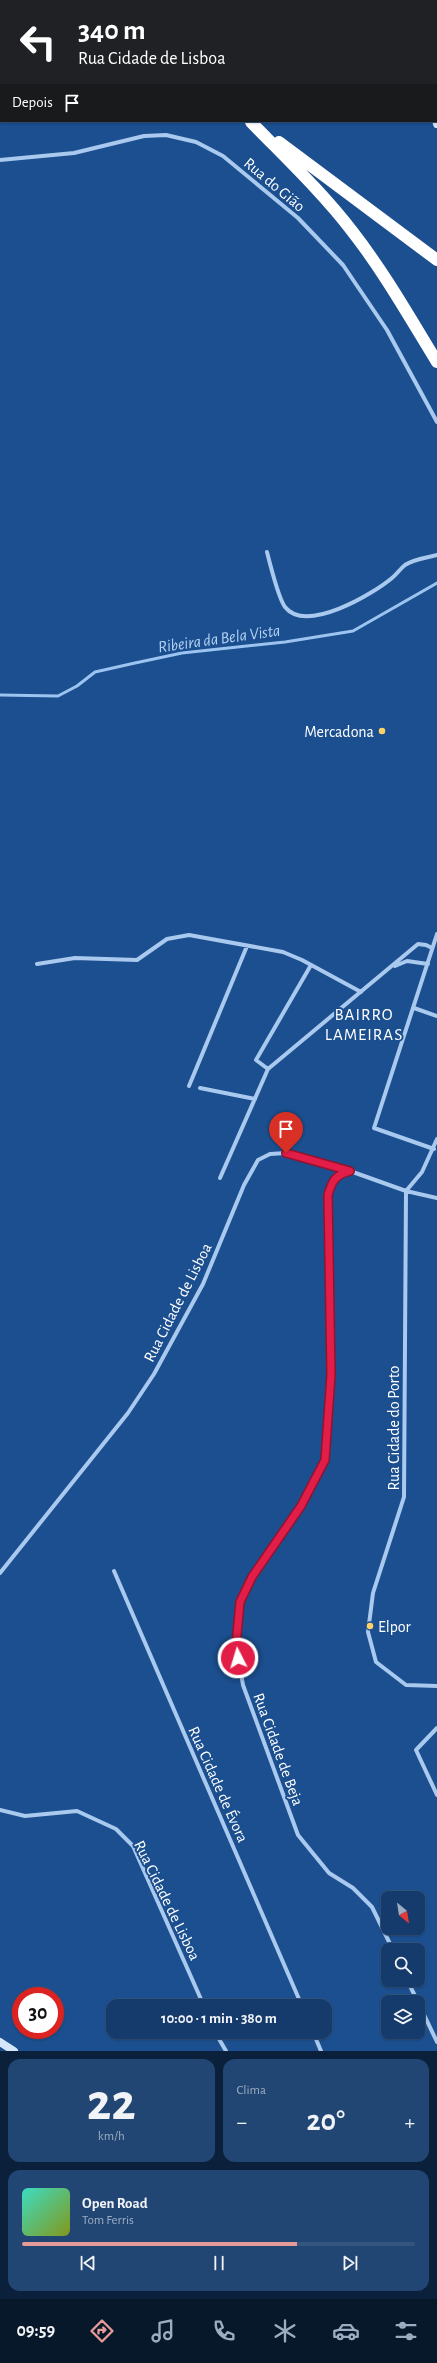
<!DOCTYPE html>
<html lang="pt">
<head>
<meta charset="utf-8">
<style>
  body { margin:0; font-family:"Alegreya Sans",sans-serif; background:#214673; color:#f1f3f6; height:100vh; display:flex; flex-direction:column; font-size:15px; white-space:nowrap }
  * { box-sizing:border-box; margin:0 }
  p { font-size:13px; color:#9dadc1 }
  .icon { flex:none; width:22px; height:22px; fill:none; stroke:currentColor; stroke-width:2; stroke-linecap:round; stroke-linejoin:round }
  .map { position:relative; height:2051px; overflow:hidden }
  .panel { display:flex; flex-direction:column; gap:8px; padding:8px; background:#0b203b; flex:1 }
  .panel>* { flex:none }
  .banner { position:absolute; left:0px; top:0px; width:437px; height:122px; box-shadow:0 1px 3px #0004,0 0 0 1px #33557e; background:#202124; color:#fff; overflow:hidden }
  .needle { width:26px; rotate:150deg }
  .buttons { position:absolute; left:381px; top:1891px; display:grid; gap:8px }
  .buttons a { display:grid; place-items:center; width:44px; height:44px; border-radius:8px; background:#143b6b; box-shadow:0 1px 3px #0004,0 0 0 1px #33557e; font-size:20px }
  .speed { position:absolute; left:12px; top:1987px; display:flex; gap:8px; font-size:20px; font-weight:700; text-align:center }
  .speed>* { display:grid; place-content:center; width:52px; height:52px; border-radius:50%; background:#143b6b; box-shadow:0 1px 3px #0004,0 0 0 1px #33557e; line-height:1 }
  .speed .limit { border:6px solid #d22; background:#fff; color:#111 }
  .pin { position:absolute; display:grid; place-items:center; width:34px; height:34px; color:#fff; margin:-41px -17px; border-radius:50% 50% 50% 0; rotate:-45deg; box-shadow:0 0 4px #0007 }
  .pin .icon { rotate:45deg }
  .me { position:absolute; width:44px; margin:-22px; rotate:355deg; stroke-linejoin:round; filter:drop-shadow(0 0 3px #0008) }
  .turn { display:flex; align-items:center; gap:14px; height:84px; padding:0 12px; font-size:18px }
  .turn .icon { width:52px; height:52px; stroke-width:2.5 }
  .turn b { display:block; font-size:28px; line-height:34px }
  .then { display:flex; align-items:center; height:38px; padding:0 12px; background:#0003; gap:8px; font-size:15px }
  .big { font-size:30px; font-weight:700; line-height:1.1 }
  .panel .card { flex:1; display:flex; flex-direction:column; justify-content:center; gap:6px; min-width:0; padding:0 14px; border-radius:12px; background:#214673 }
  .panel .dial { align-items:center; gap:0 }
  .dial b { font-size:52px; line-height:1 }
  .song { display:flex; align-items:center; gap:12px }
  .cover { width:48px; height:48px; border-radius:6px; background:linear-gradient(135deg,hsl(170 70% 55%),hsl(70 70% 35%)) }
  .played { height:4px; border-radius:2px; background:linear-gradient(90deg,#e69b98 70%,#33557e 70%) }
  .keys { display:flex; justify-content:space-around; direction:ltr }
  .heat { display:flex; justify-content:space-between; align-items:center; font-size:22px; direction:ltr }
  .panel .tiles { flex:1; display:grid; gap:8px; grid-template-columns:1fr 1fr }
  .card:last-child { grid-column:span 2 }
  .trip { position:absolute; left:106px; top:1999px; width:226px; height:40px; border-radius:12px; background:#143b6b; box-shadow:0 1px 3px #0004,0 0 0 1px #33557e; font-weight:700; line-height:40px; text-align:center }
  .tabs { display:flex; height:64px; justify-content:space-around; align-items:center; background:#08182b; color:#9dadc1 }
  .tabs .icon { width:28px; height:28px }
  .tabs .current { color:#e69b98 }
  .tabs b { font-size:18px; color:#f1f3f6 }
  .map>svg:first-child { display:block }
</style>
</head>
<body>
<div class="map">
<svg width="437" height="2051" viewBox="0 0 437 2051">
  <rect width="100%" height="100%" fill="#1b4f8f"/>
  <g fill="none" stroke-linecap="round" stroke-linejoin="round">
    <path stroke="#9cc4f0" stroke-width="3" d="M 0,695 L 58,696 L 77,686 L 95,672 L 135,663 L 182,653 L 285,642 L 353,631 L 437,583"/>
    <path stroke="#a9c9ee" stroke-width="4" d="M 0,160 L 74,153 L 144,136 L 166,135 L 196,142 L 223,156 L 298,218 L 343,265 L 387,330 L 437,422
      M 267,552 C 270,564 279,599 285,607 C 306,634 373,594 392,578 C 397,574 400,569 405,565 C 414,559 426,558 437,555
      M 37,964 L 75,958 L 137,960 L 167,939 L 189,935 L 283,952 L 302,960 L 361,992
      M 395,966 L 407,961 L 428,964
      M 414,1008 L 437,1016
      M 268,1069 L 256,1060 L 311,965
      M 189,1086 L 247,946
      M 200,1088 L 255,1099
      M 434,1149 L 374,1128 L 437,934
      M 350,1171 C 335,1175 332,1181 328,1195 L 331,1375 L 325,1460 L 301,1506 L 252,1577 L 240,1602 L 236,1645 L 243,1685 L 298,1835 L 329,1873 L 353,1888 L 372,1907 L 393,1950
      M 220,1178 L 268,1069 L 418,944 L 426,945 L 432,948
      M 406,1191 L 404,1497 L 373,1593 L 368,1632 L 376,1662 L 406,1685 L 437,1686
      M 406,1191 L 422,1172 L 437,1139
      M 114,1571 L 302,2006
      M 0,1573 L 128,1413 L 154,1374 L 203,1284 L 244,1185 L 258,1160 L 270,1154 L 286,1153 L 350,1171 L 406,1191 L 437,1198
      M 437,1728 L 416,1750 L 437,1795
      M 0,1810 L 25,1816 L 77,1811 L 116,1829 L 133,1846 L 204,2006
      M 407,1980 L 418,2002
      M 418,2002 L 437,2042
      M 215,2032 L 226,2051
      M 313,2032 L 321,2051"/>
    <path stroke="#d6e6fa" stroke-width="8" d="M 404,0 L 404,1
      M 436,120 L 437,124
      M 0,2042 L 14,2051"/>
    <path stroke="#fff" stroke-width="12" d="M 77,0 L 79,1
      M 251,122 C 285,157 322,192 352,231 C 384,272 410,318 437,362
      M 279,142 L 437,260"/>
  </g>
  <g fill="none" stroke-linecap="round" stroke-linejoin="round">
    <defs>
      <path id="route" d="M 238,1658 L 236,1645 L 240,1602 L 252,1577 L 301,1506 L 325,1460 L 331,1375 L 328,1195 C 332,1181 335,1175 350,1171 L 286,1153"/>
    </defs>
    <use href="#route" stroke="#92132f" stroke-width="10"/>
    <use href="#route" stroke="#e11d48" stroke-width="7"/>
  </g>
  <g fill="#ffd166" stroke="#1b4f8f" stroke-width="1.5">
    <circle cx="382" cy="731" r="4"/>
    <circle cx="370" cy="1626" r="4"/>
  </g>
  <g text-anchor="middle" stroke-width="4" stroke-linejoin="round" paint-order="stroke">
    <g font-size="16" fill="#fff" stroke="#1b4f8f">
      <text transform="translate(275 184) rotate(40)" y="6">Rua do Gião</text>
      <text transform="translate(177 1302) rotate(-63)" y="6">Rua Cidade de Lisboa</text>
      <text transform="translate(393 1428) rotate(-90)" y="6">Rua Cidade do Porto</text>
      <text transform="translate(279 1749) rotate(70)" y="6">Rua Cidade de Beja</text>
      <text transform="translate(219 1784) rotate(66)" y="6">Rua Cidade de Évora</text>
      <text transform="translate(168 1900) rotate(64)" y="6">Rua Cidade de Lisboa</text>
    </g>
    <g font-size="16" fill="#fff" stroke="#1b4f8f" text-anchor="end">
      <text x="374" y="737">Mercadona</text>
      <text x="378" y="1632" text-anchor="start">Elpor</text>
    </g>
    <g font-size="17" font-style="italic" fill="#b5d3f5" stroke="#1b4f8f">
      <text transform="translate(219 638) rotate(-8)" y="6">Ribeira da Bela Vista</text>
    </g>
    <g font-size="17" letter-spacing="1" fill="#fff" stroke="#1b4f8f">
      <text x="364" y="1020">BAIRRO<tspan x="364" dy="20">LAMEIRAS</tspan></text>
    </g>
  </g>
</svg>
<div class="buttons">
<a><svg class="needle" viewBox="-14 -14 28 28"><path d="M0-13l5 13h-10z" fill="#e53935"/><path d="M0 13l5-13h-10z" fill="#9dadc1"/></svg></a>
<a><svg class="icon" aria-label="search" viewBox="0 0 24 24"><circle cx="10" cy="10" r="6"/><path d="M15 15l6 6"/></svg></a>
<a><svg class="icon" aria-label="layers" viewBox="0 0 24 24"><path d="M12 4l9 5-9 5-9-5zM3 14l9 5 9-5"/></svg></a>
</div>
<div class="speed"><div class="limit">30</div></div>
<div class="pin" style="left:286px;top:1153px;background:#d93025"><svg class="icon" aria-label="arrive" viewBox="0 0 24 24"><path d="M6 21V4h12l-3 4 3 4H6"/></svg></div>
<svg class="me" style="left:238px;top:1658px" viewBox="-20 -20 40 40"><circle r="17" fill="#e11d48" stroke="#fff" stroke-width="3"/><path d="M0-11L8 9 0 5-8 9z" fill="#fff"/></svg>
<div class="trip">10:00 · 1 min · 380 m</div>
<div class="banner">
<div class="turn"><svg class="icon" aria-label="left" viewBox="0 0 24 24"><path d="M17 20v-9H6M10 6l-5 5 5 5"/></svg><div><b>340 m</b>Rua Cidade de Lisboa</div></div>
<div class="then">Depois<svg class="icon" aria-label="arrive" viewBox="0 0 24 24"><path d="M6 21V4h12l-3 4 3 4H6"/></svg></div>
</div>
</div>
<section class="panel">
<div class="tiles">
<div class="card dial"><b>22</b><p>km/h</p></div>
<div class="card"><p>Clima</p>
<div class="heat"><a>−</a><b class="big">20°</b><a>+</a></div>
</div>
<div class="card">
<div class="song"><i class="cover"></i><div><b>Open Road</b><p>Tom Ferris</p></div></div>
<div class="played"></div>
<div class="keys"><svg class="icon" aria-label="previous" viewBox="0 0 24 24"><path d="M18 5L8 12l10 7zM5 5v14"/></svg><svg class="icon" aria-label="pause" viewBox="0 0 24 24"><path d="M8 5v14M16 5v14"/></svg><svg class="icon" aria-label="next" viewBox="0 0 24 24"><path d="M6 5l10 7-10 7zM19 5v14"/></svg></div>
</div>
</div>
</section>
<nav class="tabs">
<b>09:59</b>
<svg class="icon current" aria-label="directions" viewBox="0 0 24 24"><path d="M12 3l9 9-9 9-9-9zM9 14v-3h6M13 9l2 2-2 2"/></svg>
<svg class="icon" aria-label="music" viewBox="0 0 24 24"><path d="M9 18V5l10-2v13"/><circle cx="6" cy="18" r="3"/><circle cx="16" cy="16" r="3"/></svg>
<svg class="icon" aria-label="phone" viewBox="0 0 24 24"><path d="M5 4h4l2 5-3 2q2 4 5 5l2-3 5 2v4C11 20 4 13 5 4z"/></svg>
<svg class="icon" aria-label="climate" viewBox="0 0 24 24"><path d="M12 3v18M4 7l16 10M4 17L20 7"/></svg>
<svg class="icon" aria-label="car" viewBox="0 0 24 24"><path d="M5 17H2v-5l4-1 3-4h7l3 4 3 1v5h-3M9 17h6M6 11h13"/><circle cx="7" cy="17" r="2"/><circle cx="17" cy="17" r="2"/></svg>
<svg class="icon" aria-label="filters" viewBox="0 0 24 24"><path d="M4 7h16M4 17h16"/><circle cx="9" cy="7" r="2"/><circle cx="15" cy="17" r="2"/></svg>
</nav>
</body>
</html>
